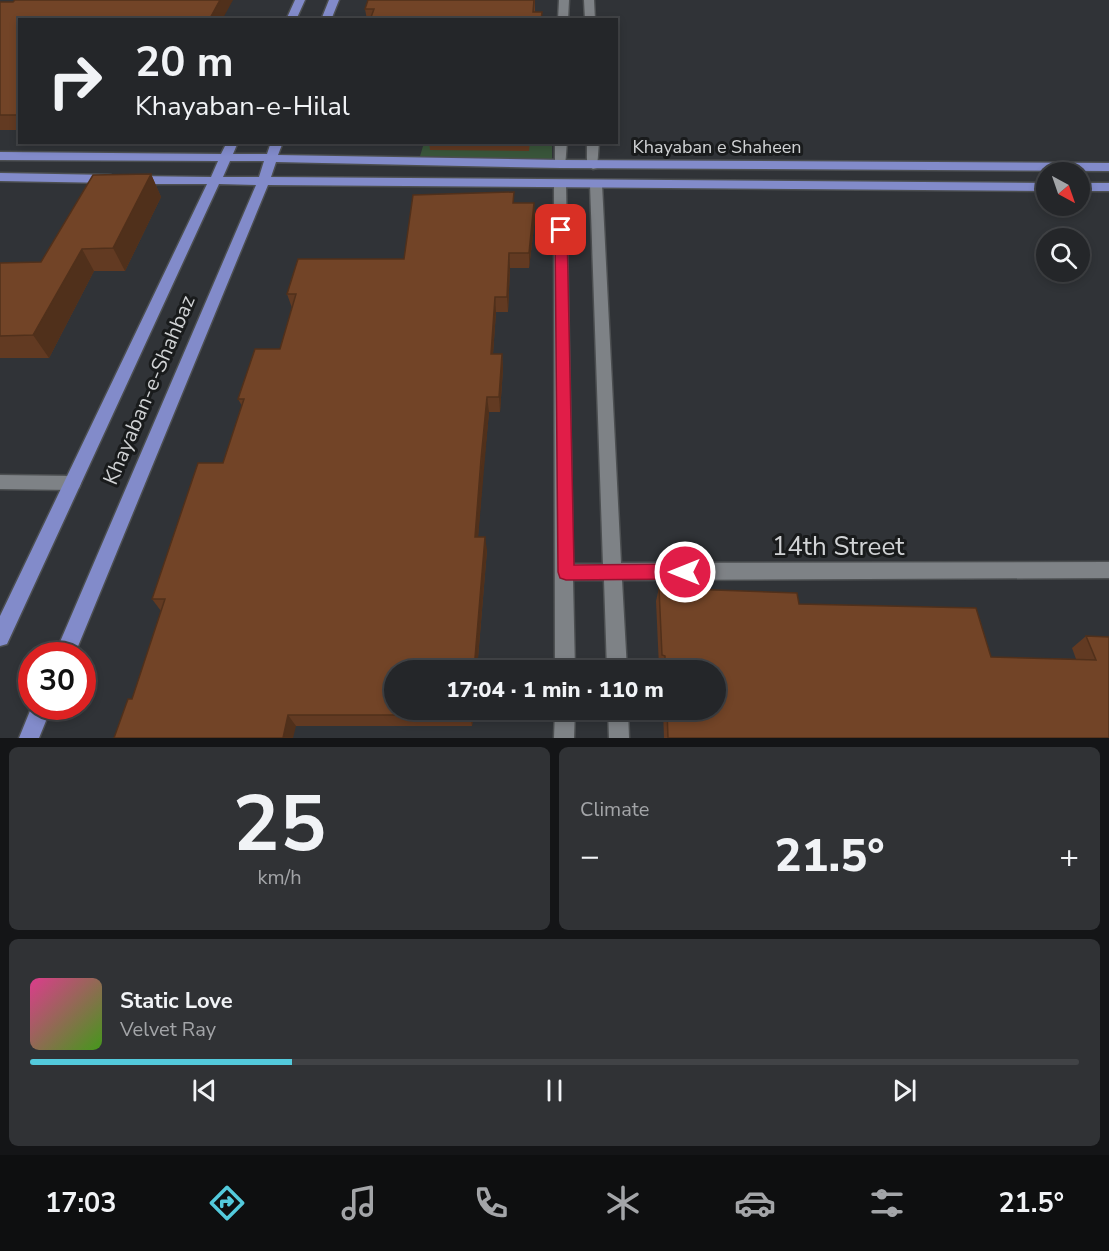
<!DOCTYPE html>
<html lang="en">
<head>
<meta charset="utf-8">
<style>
  body { margin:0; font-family:"Nunito Sans",sans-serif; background:#303235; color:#f1f3f6; height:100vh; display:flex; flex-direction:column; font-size:22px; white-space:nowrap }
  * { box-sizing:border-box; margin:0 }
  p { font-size:20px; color:#a3a5a8 }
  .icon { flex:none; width:33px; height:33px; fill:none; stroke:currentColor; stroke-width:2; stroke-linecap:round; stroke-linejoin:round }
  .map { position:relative; height:738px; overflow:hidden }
  .panel { display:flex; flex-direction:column; gap:9px; padding:9px; background:#141517; flex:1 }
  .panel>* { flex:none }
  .top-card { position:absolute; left:18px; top:18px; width:600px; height:126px; border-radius:0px; box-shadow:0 3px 9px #0003,0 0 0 2px #414346; background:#242629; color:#f1f3f6; overflow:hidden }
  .needle { width:39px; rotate:140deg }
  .fabs { position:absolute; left:1036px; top:162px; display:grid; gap:12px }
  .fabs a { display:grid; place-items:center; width:54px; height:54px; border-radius:50%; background:#242629; box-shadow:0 3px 9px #0003,0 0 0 2px #414346; font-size:30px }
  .speed { position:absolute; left:18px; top:642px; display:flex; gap:12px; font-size:30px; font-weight:700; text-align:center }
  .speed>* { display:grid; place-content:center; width:78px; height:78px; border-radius:50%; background:#242629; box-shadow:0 3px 9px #0003,0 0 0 2px #414346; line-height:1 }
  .speed .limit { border:9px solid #d22; background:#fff; color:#111 }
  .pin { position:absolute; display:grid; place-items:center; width:51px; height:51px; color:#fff; margin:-26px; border-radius:12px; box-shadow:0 3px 9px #0006 }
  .me { position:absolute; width:66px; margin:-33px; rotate:270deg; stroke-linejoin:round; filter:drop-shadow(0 0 4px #0008) }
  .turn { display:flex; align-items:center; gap:21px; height:126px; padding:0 18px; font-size:27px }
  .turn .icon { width:78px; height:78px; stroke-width:2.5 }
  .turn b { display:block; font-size:42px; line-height:51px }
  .big { font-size:45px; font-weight:800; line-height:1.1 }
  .panel .tile { flex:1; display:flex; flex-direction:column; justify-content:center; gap:9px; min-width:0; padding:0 21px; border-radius:9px; background:#303235 }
  .panel .dial { align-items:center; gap:0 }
  .dial b { font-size:78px; line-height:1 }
  .song { display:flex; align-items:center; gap:18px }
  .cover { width:72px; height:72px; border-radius:9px; background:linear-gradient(135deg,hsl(330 70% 55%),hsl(100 70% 35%)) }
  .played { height:6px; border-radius:3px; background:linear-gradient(90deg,#53cadc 25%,#414346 25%) }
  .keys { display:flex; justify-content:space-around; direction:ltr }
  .heat { display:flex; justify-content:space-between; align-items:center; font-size:33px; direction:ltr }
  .panel .tiles { flex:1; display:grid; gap:9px; grid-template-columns:1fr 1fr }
  .tile:last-child { grid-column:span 2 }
  .trip { position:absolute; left:384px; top:660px; width:342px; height:60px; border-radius:30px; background:#242629; box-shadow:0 3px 9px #0003,0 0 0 2px #414346; font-weight:800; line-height:60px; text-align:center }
  .tabs { display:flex; height:96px; justify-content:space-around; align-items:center; background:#0e0f10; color:#a3a5a8 }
  .tabs .icon { width:42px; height:42px }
  .tabs .on { color:#53cadc }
  .tabs b { font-size:27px; color:#f1f3f6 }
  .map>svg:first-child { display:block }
</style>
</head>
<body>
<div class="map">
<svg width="1109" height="738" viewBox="0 0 1109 738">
  <rect width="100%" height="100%" fill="#303337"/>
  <path fill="#39553a" d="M 424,143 L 552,143 L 552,160 L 420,156 Z"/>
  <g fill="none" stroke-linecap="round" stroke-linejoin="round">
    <defs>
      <path id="minor" d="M 559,0 L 569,0 L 568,20 L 558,20 Z
        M 584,0 L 594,0 L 595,20 L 585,20 Z
        M 555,142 L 567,142 L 565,167 L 557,167 L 555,164 Z
        M 587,142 L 599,142 L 597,168 L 593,169 L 587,165 Z
        M 560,180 L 566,184 L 573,564 L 603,564 L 590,184 L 596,180 L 602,184 L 621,563 L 1109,562 L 1109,578 L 622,580 L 627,670 L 607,670 L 604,580 L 573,580 L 575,670 L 555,670 L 554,184 Z
        M 0,475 L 73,476 L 79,478 L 81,483 L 79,488 L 73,490 L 0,489 Z
        M 555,710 L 575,710 L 574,738 L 554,738 Z
        M 608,710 L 628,710 L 629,738 L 609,738 Z"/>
      <path id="major" d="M 295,0 L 305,0 L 296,20 L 286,20 Z
        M 329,0 L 339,0 L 331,20 L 321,20 Z
        M 227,142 L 238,142 L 233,154 L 267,154 L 271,142 L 283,142 L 278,155 L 561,160 L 1109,163 L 1109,171 L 561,168 L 276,162 L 271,177 L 1047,183 L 1047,191 L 268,185 L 74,656 L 54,656 L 256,185 L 219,184 L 7,644 L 0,646 L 0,616 L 207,184 L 135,184 L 129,180 L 135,176 L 211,177 L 218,161 L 0,160 L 0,152 L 221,154 ZM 230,161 L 264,161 L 259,177 L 223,177 Z
        M 0,173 L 111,175 L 117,179 L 111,183 L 0,181 Z
        M 1080,183 L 1109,183 L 1109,191 L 1080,191 Z
        M 32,706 L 52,706 L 39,738 L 19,738 Z"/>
    </defs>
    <use href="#minor" stroke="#4c4f51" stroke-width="3"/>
    <use href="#major" stroke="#4c4f51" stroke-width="3"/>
    <use href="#minor" fill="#7e8286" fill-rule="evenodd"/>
    <use href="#major" fill="#828bca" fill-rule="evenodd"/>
  </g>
  <path fill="#623a22" d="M 535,0 L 535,12 L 542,12 L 542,20 L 367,20 L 365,9 Z
    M 0,2 L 20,20 L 20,130 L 0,130 Z
    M 429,142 L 530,142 L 529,151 L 430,150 Z
    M 151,174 L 161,197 L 125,271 L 94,271 L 49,358 L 0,358 L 0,263 L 41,262 Z
    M 514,203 L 534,203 L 535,219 L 529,268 L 510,268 L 508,312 L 496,312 L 493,354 L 502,354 L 503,369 L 500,412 L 489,412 L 483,473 L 478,537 L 487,550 L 477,670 L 394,670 L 394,710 L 474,710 L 472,726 L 296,726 L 132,699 L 161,611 L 152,599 L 223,463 L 242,406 L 238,399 L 280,349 L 292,308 L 287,294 L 404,259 Z
    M 659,588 L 799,604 L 991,657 L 1076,659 L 1072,648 L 1086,636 L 1109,637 L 1109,738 L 664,738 L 663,710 L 716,710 L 716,670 L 662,670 L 662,667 L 659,667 L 656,601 Z"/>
  <path fill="#50301b" d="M 220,0 L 233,0 L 222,20 L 209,20 Z
    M 151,174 L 161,197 L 125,271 L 113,248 Z
    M 534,203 L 535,219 L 529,268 L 529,253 Z
    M 82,249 L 94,271 L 49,358 L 33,335 Z
    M 509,253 L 510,268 L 508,312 L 507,297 Z
    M 495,297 L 496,312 L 492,369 L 491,354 Z
    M 502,354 L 503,369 L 500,412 L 499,397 Z
    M 487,397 L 489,412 L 477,550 L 475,537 Z
    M 485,537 L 487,550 L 477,670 L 474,670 Z
    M 471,710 L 474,710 L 472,726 L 470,715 Z
    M 288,715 L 296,726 L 293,738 L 283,738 Z"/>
  <path fill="#724427" stroke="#50301b" stroke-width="1.5" d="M 15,0 L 220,0 L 209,20 L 20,20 L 20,113 L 19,115 L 0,115 L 0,2 L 13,2 Z
    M 368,0 L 534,0 L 533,12 L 542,12 L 541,20 L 370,20 L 374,9 L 365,9 Z
    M 151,174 L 113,248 L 82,249 L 33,335 L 0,336 L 0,263 L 41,262 L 93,175 Z
    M 514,192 L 513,203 L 534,203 L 529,253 L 509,253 L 507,297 L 495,297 L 491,354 L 502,354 L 499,397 L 487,397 L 481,459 L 475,537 L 485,537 L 474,670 L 394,670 L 394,710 L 471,710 L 470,715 L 288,715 L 283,738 L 114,738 L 128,699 L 132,699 L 165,599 L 152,599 L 198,463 L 223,463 L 244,399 L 238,399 L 255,349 L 280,349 L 296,294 L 287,294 L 298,259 L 404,259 L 413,195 Z
    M 659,588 L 797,593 L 799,604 L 976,608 L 991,657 L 1096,660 L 1086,636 L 1109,637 L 1109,738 L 668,738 L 667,710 L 716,710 L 716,670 L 665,670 L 665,656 L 662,655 Z"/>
  <path fill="#e11d48" stroke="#92132f" stroke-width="1.5" d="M 561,226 L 567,230 L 574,565 L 685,564 L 691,566 L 693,572 L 691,577 L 685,579 L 566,580 L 560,578 L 558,572 L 555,230 Z"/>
  <g text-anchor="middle" stroke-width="6" stroke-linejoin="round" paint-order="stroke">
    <g font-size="18" fill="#d1d3d5" stroke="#191b1c">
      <text x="717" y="153">Khayaban e Shaheen</text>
    </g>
    <g font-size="21" fill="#d1d3d5" stroke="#191b1c">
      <text transform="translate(149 390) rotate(-67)" y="7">Khayaban-e-Shahbaz</text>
    </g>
    <g font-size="26" fill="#d1d3d5" stroke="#191b1c">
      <text x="838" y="555">14th Street</text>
    </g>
  </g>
</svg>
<div class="fabs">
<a><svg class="needle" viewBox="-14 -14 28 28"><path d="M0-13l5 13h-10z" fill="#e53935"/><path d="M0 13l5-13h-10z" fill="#a3a5a8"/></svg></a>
<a><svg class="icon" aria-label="search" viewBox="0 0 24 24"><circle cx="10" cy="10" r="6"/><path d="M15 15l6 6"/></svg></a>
</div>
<div class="speed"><div class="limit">30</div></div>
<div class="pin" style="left:561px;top:230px;background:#d93025"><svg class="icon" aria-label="arrive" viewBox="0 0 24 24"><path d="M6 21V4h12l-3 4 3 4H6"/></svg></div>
<svg class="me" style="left:685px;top:572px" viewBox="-20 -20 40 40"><circle r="17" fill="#e11d48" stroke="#fff" stroke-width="3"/><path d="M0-11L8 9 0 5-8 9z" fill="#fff"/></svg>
<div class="trip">17:04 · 1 min · 110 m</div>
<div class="top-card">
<div class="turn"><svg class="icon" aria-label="right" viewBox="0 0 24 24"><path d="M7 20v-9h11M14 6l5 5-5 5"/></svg><div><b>20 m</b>Khayaban-e-Hilal</div></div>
</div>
</div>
<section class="panel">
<div class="tiles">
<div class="tile dial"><b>25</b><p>km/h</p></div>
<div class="tile"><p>Climate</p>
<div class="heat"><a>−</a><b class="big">21.5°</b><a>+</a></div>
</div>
<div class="tile">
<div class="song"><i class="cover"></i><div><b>Static Love</b><p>Velvet Ray</p></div></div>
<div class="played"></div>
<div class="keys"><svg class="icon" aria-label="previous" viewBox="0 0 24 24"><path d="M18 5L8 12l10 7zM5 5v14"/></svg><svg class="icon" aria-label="pause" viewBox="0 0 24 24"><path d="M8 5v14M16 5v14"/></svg><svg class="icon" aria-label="next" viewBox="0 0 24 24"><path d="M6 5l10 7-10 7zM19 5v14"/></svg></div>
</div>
</div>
</section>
<nav class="tabs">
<b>17:03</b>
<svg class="icon on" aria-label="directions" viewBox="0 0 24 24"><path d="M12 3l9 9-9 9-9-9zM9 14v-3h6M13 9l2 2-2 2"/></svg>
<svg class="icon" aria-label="music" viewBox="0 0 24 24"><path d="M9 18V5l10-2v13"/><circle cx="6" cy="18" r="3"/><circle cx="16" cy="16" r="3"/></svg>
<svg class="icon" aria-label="phone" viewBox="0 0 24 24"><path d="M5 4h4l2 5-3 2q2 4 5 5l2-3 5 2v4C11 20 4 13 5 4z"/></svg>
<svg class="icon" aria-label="climate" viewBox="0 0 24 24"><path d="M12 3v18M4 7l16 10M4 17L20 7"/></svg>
<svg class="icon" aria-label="car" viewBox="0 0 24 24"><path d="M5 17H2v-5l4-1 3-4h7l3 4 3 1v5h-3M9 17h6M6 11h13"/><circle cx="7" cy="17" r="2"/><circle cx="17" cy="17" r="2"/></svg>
<svg class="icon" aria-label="filters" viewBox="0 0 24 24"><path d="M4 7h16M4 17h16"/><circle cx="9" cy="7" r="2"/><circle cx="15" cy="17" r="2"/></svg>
<b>21.5°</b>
</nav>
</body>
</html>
